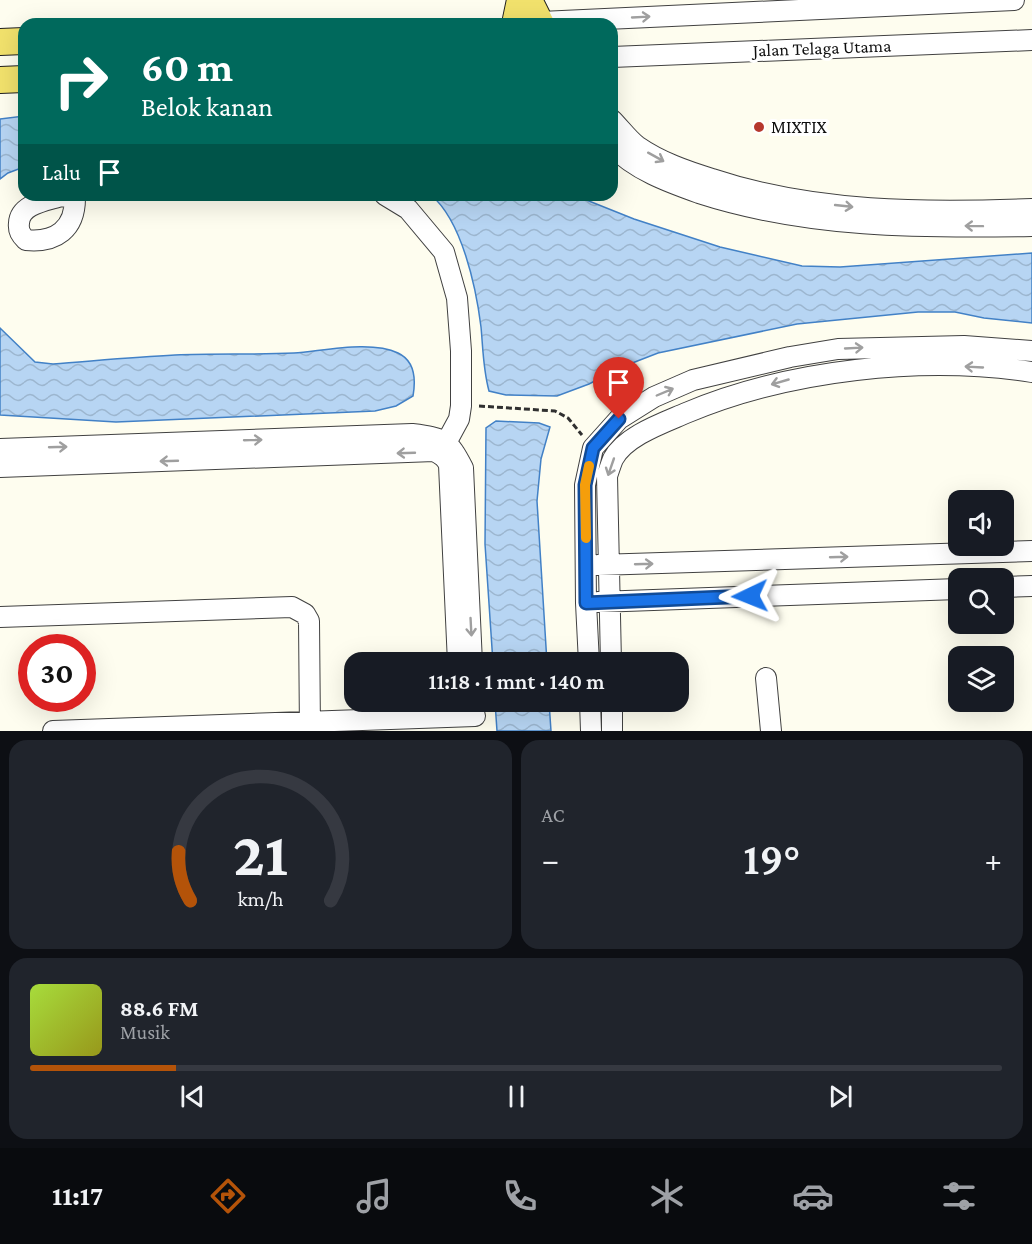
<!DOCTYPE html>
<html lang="id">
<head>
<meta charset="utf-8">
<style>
  body { margin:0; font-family:"Crimson Pro",serif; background:#20242c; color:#f1f3f6; height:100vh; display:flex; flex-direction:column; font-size:22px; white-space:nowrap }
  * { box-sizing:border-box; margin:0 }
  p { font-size:20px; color:#9ea1a6 }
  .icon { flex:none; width:33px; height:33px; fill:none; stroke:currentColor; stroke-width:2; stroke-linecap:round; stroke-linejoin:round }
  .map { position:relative; height:731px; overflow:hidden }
  .drawer { display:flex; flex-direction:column; gap:9px; padding:9px; background:#0d0f14; flex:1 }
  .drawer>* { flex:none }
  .top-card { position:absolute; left:18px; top:18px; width:600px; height:183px; border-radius:18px; box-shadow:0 6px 24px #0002; background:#00695c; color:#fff; overflow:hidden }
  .tools { position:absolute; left:948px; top:490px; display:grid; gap:12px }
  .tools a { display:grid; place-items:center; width:66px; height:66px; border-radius:12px; background:#171b24; box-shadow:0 6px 24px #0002; font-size:30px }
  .speed { position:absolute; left:18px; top:634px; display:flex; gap:12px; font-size:30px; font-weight:700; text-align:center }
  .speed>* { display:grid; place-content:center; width:78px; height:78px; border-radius:50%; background:#171b24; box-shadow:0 6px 24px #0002; line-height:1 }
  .speed .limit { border:9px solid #d22; background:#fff; color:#111 }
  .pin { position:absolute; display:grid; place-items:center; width:51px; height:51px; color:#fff; margin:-62px -26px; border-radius:50% 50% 50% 0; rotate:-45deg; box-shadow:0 0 6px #0007 }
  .pin .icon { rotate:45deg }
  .me { position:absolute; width:66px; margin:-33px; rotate:268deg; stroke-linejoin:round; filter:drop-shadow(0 0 4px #0008) }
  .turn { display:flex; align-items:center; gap:21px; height:126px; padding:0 24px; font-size:27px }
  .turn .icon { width:78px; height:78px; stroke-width:2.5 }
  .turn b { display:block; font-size:42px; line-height:51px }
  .then { display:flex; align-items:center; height:57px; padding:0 24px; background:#0003; gap:12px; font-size:22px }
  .big { font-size:45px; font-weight:600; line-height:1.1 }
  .drawer .card { flex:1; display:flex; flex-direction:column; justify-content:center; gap:9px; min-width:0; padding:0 21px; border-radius:18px; background:#20242c }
  .drawer .dial { align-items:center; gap:0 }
  .dial svg { height:156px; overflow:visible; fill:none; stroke:#363941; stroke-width:7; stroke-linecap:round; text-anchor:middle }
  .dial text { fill:#f1f3f6; stroke:none }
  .song { display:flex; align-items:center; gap:18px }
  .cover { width:72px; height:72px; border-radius:9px; background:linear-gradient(135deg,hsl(80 70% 55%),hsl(60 70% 35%)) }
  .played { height:6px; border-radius:3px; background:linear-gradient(90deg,#b45309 15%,#363941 15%) }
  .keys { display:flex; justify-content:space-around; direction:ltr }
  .heat { display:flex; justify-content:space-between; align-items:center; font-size:33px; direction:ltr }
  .drawer .tiles { flex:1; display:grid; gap:9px; grid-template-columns:1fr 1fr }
  .card:last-child { grid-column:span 2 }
  .trip { position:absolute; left:344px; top:652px; width:345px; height:60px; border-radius:18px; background:#171b24; box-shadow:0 6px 24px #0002; font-weight:600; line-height:60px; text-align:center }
  .tabs { display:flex; height:96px; justify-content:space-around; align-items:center; background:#090b0e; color:#9ea1a6 }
  .tabs .icon { width:42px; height:42px }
  .tabs .current { color:#b45309 }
  .tabs b { font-size:27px; color:#f1f3f6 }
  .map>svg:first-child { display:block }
</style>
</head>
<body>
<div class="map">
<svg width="1032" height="731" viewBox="0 0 1032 731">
  <defs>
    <pattern id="water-waves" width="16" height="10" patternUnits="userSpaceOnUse" patternTransform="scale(1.5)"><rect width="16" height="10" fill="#b7d5f3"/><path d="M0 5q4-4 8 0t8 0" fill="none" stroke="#9cb6cf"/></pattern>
  </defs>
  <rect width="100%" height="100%" fill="#fefdef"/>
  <path fill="url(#water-waves)" stroke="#4281c6" stroke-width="1.5" d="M 24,116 L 24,167 L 8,173 L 0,179 L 0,119 Z
    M 431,195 L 574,195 L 634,219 L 720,247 L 802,266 L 840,267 L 1032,253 L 1032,323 L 984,318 L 955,312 L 918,312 L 797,324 L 658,353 L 622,367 L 589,384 L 557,396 L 506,395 L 489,391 C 483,369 483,348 481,327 C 476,287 462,221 431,195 Z
    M 0,328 L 35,362 L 53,364 C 93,361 134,357 175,355 C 215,353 254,355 294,353 C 323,351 371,340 398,353 C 415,361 416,379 413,396 L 396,406 L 375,411 L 116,422 L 0,415 Z
    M 496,421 L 539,423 L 550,427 L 541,459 L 537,501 L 547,663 L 493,663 L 485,544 L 486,428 Z
    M 495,702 L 549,702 L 551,731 L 497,731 Z"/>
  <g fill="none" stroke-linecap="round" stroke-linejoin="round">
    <defs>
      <path id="minor" d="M 541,22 L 1014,0
        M 612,57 L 1032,40
        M 612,120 C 620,128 628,139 637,146 C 660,162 686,171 712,179 C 814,213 925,213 1032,209
        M 612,146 C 635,170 668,182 699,193 C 807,228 919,228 1032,226
        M 385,195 L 408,209 L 444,252 L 457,298 L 461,351 L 461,406 L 459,419 L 440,454
        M 61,196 L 75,198 C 75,229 56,243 26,240 C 21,235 18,231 19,223 C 20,204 46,201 61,196 Z
        M 0,449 L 412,434 C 444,438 448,439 463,468 L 472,663
        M 0,467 L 434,451 C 442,455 446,458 449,465 L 458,663
        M 598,565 L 1032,551
        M 1004,587 L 1032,586
        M 598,602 L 958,589
        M 0,617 L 292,607 L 305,614 L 309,621 L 310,731
        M 589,663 L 586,603 L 585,485 L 593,448 L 619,419 L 654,397 L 693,380 L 790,357 L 838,349 L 964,346 L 1032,351
        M 611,663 L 607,476 C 609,470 611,464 613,459 C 625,436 663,423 686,413 C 788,370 922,355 1032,372
        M 766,678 L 771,731
        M 590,702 L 591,731
        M 612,702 L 612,731
        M 53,731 L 475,716"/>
      <path id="major" d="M 529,0 L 541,24
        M 515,24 L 520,0
        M 0,42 L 24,41
        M 0,80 L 24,79"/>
    </defs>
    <use href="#minor" stroke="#414141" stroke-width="22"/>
    <use href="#major" stroke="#1f1f1f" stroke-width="28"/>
    <path stroke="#303030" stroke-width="3" stroke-dasharray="6 3" stroke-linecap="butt" d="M 479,406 L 555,411 L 568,418 L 582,435"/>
    <use href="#minor" stroke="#fff" stroke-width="20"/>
    <use href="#major" stroke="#f1e16c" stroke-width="26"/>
  </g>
  <defs><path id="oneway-shaft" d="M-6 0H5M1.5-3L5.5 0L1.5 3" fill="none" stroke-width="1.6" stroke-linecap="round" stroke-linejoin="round" transform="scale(1.5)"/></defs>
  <g stroke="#9f9f9f">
    <use href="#oneway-shaft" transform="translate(641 17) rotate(-3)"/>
    <use href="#oneway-shaft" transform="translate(656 157) rotate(29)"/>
    <use href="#oneway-shaft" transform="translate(844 206) rotate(6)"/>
    <use href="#oneway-shaft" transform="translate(974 226) rotate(-179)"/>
    <use href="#oneway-shaft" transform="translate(854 348) rotate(-3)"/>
    <use href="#oneway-shaft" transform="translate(974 367) rotate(-177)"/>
    <use href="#oneway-shaft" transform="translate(780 382) rotate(164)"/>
    <use href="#oneway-shaft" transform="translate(665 392) rotate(-23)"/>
    <use href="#oneway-shaft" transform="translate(253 440) rotate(-2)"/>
    <use href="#oneway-shaft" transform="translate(58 447) rotate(-2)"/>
    <use href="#oneway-shaft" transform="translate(406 453) rotate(178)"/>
    <use href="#oneway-shaft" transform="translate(169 461) rotate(178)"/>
    <use href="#oneway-shaft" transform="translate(611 467) rotate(109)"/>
    <use href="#oneway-shaft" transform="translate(839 557) rotate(-2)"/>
    <use href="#oneway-shaft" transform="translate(644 564) rotate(-2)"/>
    <use href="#oneway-shaft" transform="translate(471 627) rotate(87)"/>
  </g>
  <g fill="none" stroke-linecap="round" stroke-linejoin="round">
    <defs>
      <path id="route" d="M 619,419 L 593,448 L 585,485 L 586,603 L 750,596"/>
    </defs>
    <use href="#route" stroke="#114b97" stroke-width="15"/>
    <use href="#route" stroke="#1a73e8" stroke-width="10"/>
    <path stroke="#f59e0b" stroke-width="10" d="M 586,538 L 585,485 L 589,466"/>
  </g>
  <circle fill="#b6382d" stroke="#fff" stroke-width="2" cx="759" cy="127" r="6"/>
  <g text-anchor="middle" stroke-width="6" stroke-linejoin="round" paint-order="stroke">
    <g font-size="18" fill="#0e0e0e" stroke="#fff">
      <text transform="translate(822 48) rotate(-2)" y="6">Jalan Telaga Utama</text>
    </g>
    <g font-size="18" fill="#0e0e0e" stroke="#fff" text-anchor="start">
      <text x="771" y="133">MIXTIX</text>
    </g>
  </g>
</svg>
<div class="tools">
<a><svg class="icon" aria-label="sound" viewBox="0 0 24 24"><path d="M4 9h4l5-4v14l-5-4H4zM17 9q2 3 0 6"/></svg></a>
<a><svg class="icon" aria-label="search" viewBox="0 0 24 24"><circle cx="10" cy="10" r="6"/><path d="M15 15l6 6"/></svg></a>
<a><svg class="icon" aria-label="layers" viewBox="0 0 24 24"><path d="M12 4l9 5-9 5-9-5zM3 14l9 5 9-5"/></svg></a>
</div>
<div class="speed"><div class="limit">30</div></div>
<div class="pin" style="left:619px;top:419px;background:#d93025"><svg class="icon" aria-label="arrive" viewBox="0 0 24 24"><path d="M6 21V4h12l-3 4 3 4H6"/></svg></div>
<svg class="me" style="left:750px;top:596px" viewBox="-20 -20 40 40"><path d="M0-17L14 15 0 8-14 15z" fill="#1a73e8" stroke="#fff" stroke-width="4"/></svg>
<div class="trip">11:18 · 1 mnt · 140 m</div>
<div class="top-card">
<div class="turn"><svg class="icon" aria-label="right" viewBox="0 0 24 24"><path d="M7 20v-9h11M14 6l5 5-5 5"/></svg><div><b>60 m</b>Belok kanan</div></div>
<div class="then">Lalu<svg class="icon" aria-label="arrive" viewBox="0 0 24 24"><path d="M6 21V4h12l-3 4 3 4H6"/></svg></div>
</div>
</div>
<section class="drawer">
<div class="tiles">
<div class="card dial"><svg viewBox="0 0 100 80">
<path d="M14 69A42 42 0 1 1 86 69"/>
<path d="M14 69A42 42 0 0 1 8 44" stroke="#b45309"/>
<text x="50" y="56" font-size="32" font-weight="700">21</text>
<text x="50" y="72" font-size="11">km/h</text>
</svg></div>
<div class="card"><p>AC</p>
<div class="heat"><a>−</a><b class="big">19°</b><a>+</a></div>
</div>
<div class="card">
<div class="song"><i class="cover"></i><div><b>88.6 FM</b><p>Musik</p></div></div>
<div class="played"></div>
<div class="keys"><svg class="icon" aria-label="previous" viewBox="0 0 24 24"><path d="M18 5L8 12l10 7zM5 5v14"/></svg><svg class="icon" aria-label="pause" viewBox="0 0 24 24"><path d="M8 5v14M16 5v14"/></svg><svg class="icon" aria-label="next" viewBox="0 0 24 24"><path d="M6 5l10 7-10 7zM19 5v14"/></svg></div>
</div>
</div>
</section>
<nav class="tabs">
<b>11:17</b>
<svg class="icon current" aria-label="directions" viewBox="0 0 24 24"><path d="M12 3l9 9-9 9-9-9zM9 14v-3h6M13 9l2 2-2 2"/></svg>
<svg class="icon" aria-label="music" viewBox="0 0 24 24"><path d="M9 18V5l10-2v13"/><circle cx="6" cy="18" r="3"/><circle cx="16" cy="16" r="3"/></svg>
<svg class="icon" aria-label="phone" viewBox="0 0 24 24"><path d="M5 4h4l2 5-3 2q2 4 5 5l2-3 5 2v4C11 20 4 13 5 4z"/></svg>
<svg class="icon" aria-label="climate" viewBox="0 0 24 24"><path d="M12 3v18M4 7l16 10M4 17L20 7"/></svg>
<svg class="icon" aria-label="car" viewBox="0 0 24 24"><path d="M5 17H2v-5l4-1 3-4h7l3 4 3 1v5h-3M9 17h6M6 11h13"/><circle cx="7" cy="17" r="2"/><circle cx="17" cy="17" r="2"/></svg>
<svg class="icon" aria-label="filters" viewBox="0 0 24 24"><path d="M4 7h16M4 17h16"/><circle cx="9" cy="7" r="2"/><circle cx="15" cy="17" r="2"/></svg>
</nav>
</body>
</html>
